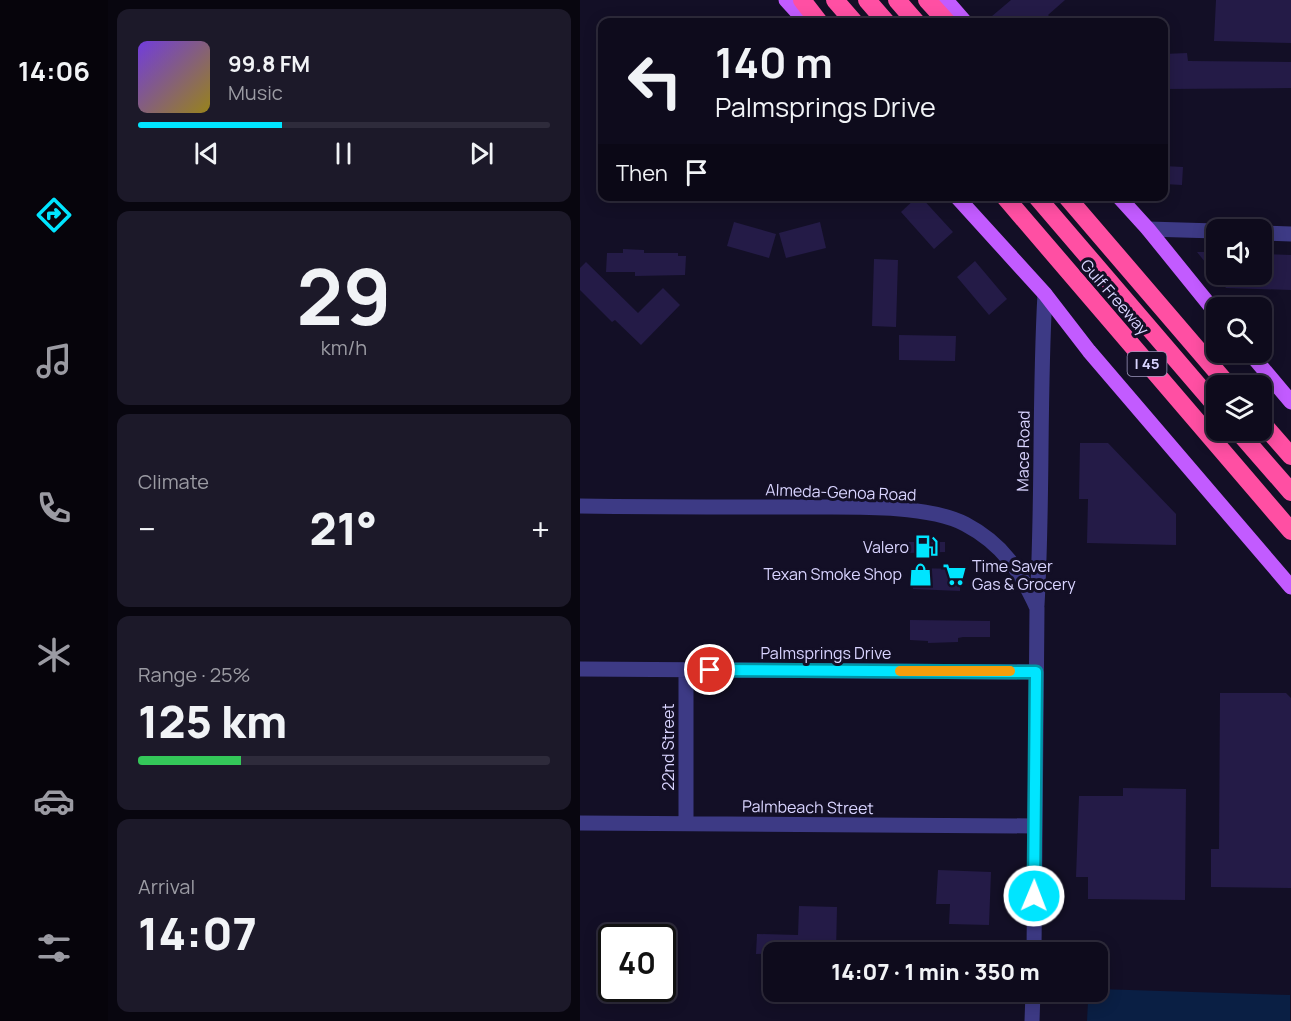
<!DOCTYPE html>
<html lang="en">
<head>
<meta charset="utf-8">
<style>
  body { margin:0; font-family:Manrope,sans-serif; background:#1c1929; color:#f1f3f6; height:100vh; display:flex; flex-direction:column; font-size:22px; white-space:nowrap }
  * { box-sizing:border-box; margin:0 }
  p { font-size:20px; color:#9b9ba3 }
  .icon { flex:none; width:33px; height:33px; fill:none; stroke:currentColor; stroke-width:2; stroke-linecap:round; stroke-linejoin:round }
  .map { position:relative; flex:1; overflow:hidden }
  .details { display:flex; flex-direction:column; gap:9px; padding:9px; background:#08060f; width:472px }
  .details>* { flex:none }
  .banner { position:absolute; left:18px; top:18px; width:570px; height:183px; border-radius:12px; box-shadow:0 3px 15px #0003,0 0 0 2px #2e2b3b; background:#0e0b1c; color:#f1f3f6; overflow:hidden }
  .controls { position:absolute; left:626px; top:219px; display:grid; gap:12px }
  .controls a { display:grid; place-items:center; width:66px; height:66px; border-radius:12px; background:#0e0b1c; box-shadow:0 3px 15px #0003,0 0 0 2px #2e2b3b; font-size:30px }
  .speed { position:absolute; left:18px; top:924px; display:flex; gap:12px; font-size:30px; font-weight:700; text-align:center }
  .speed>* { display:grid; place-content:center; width:78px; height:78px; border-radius:50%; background:#0e0b1c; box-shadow:0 3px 15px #0003,0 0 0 2px #2e2b3b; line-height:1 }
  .speed .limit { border:3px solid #111; border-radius:9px; background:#fff; color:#111 }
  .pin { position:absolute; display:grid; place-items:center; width:51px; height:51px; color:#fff; margin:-26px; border:3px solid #fff; border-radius:50%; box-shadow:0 2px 6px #0007 }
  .me { position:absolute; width:66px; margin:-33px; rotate:1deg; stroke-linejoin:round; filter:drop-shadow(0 0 4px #0008) }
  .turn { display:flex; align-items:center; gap:21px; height:126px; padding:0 18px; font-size:27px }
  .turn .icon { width:78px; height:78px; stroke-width:2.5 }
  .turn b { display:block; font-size:42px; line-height:51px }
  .then { display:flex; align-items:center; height:57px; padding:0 18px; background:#0003; gap:12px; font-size:22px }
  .big { font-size:45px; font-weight:800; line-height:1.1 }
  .details .widget { flex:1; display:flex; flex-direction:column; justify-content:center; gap:9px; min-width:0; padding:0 21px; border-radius:12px; background:#1c1929 }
  .details .dial { align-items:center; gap:0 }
  .dial b { font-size:78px; line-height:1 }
  .song { display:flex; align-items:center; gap:18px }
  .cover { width:72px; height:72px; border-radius:9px; background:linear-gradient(135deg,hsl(260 70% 55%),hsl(50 70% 35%)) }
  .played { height:6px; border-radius:3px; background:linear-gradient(90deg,#00e5ff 35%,#2e2b3b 35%) }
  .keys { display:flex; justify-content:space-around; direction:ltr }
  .heat { display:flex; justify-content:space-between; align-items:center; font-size:33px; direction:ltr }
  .charge { height:9px; border-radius:4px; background:linear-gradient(90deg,#34c759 25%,#2e2b3b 0) }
  .trip { position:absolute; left:183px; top:942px; width:345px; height:60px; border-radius:12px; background:#0e0b1c; box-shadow:0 3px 15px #0003,0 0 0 2px #2e2b3b; font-weight:800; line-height:60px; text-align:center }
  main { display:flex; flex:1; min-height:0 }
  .tabs { display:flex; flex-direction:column; width:108px; justify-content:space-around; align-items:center; background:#06040b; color:#9b9ba3 }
  .tabs .icon { width:42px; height:42px }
  .tabs .selected { color:#00e5ff }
  .tabs b { font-size:27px; color:#f1f3f6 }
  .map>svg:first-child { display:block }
</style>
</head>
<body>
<main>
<nav class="tabs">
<b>14:06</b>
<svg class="icon selected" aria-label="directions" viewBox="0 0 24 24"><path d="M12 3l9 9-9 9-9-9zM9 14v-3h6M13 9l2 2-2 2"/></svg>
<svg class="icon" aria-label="music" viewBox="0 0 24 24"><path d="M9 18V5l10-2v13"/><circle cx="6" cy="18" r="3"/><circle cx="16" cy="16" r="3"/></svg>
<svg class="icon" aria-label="phone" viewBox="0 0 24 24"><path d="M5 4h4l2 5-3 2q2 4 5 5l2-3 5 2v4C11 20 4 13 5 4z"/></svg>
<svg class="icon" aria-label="climate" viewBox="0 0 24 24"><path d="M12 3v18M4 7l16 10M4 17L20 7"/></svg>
<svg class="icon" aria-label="car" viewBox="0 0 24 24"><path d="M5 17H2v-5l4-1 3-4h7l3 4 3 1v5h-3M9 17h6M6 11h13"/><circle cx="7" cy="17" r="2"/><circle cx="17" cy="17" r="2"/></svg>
<svg class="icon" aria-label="filters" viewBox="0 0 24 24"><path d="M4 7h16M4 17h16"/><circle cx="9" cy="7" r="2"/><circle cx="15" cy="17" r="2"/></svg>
</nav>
<section class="details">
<div class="widget">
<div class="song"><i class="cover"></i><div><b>99.8 FM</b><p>Music</p></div></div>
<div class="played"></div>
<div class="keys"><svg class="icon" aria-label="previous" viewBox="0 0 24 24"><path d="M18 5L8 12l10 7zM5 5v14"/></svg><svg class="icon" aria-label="pause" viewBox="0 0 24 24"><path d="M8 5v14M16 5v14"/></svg><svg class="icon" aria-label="next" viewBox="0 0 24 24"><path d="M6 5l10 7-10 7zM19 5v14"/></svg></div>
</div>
<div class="widget dial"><b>29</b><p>km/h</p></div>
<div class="widget"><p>Climate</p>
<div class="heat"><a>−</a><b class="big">21°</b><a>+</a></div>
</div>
<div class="widget"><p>Range · 25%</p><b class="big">125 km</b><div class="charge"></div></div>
<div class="widget"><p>Arrival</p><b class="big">14:07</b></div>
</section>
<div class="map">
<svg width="711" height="1021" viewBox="0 0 711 1021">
  <rect width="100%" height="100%" fill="#130f26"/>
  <path fill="#0a1f44" d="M 518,989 L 710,995 L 710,1021 L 507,1021 L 508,1002 L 512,992 L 518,992 Z"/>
  <path fill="#241b47" d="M 431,0 L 485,0 L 468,15 L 475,22 L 405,22 Z
    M 636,0 L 711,0 L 711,43 L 634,41 Z
    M 607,53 L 608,61 L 711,62 L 711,88 L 584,89 L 584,54 Z
    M 584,166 L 603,167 L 602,185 L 584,184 Z
    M 338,196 L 340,196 L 373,232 L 354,249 L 321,212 Z
    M 154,222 L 196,234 L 189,258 L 147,246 Z
    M 240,222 L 246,248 L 206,258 L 199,233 Z
    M 43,249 L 64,250 L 64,253 L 98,253 L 98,256 L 106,256 L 105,275 L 55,276 L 55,272 L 26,272 L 27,253 L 43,253 Z
    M 617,252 L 636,252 L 636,274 L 681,274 L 681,254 L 711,255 L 711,290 L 646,288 Z
    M 294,259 L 318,260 L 316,327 L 292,326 Z
    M 395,261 L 427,299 L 409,315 L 377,277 Z
    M 6,262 L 58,313 L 83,288 L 100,305 L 61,345 L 35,320 L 32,322 L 0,290 L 0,268 Z
    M 319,335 L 376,336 L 375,361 L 319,360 Z
    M 500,443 L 528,443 L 596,514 L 596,545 L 507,543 L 508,499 L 499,499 Z
    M 329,542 L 365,542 L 365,552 L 329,553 Z
    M 333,568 L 380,569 L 380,591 L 333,589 Z
    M 330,620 L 410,621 L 410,637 L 383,637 L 378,638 L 378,642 L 348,643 L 348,641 L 330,640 Z
    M 640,693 L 706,693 L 711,698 L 711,888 L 631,887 L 631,849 L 639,849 Z
    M 543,788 L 606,789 L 605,900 L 508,899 L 508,877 L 496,877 L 499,796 L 543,796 Z
    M 358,870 L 411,872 L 409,925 L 369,924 L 370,904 L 356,904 Z
    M 219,906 L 257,907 L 256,952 L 176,954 L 177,934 L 218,935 Z"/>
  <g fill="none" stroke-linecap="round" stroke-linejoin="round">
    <path stroke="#3d3a85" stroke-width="15" d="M 568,229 L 636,231
      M 681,233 L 711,234
      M 0,506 C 68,507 137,507 205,507 C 253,508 343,502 385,524 C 423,544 440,571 457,608 L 454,952
      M 457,605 C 463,502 459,398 465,294
      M 0,669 L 456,672
      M 0,823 L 455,826
      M 106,823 L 106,670
      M 452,1021 L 453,992"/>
    <path stroke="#c25bff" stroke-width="15" d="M 206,0 L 226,22
      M 366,0 L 385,22
      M 376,196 L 465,294 L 509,351 L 711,587
      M 538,196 L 568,229 L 636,313
      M 669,352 L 711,402"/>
    <path stroke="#ff4fa3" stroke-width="18" d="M 222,0 L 239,22
      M 255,0 L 274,22
      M 287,0 L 306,22
      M 317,0 L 336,22
      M 347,0 L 367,22
      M 424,196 L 711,531
      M 456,196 L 636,406
      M 486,196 L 649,386
      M 681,422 L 711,456
      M 657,430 L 711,492"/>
  </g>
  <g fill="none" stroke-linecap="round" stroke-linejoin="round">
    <defs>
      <path id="route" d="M 130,670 L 456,672 L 454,896"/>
    </defs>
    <use href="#route" stroke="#0095a6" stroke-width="15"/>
    <use href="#route" stroke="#00e5ff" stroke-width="10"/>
    <path stroke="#f59e0b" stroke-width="10" d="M 320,671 L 430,671"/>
  </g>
  <defs>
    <symbol id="fuel-bare" viewBox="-9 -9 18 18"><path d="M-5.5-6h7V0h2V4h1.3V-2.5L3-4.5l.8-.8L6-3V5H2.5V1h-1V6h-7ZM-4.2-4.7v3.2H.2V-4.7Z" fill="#00e5ff" stroke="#130f26" stroke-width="2.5" paint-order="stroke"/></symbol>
    <symbol id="shop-bare" viewBox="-9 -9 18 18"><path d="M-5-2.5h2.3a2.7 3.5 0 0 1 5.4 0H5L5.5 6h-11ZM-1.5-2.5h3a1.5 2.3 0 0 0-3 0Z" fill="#00e5ff" stroke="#130f26" stroke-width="2.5" paint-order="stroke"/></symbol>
    <symbol id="supermarket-bare" viewBox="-9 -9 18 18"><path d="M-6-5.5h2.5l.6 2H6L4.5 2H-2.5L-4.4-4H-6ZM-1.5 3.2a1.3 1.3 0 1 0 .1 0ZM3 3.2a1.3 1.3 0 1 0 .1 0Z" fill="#00e5ff" stroke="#130f26" stroke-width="2.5" paint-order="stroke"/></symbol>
  </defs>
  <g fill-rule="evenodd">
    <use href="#fuel-bare" x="330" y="530" width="33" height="33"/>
    <use href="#shop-bare" x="324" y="558" width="33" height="33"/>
    <use href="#supermarket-bare" x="358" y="558" width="33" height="33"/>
  </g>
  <g text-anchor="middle" stroke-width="6" stroke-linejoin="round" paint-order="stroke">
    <rect fill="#130f26" stroke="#9e99be" stroke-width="1.5" x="547.5" y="352" width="39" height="24" rx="4.5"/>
    <g font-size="15" font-weight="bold" fill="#d9d4ff">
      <text x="567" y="369">I 45</text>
    </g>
    <g font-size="16" fill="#d9d4ff" stroke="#130f26">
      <text transform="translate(535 297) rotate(49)" y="6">Gulf Freeway</text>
      <text transform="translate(443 451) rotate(-89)" y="6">Mace Road</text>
      <text transform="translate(261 492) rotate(2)" y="6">Almeda-Genoa Road</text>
      <text x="246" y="659">Palmsprings Drive</text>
      <text transform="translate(88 747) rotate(-90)" y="6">22nd Street</text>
      <text transform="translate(228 807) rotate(1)" y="6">Palmbeach Street</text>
    </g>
    <g font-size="16" fill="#d9d4ff" stroke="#130f26" text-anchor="end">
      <text x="329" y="553">Valero</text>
      <text x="392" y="572" text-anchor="start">Time Saver<tspan x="392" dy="18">Gas &amp; Grocery</tspan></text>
      <text x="322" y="580">Texan Smoke Shop</text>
    </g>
  </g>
</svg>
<div class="controls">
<a><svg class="icon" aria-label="sound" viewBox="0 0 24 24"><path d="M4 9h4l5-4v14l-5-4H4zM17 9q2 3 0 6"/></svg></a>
<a><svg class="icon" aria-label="search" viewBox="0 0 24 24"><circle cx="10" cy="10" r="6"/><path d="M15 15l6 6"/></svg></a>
<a><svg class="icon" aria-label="layers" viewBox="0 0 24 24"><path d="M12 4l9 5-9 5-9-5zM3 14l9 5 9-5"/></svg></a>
</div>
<div class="speed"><div class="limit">40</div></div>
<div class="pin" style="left:130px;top:670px;background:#d93025"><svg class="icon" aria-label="arrive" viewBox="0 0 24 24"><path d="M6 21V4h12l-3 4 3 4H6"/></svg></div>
<svg class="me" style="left:454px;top:896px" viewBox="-20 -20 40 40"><circle r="17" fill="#00e5ff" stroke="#fff" stroke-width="3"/><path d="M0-11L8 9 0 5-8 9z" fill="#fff"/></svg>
<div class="trip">14:07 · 1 min · 350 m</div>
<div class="banner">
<div class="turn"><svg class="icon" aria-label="left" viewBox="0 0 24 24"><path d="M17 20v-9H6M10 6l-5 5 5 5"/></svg><div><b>140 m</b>Palmsprings Drive</div></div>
<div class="then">Then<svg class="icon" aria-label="arrive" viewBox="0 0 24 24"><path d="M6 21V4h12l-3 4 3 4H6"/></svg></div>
</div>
</div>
</main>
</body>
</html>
